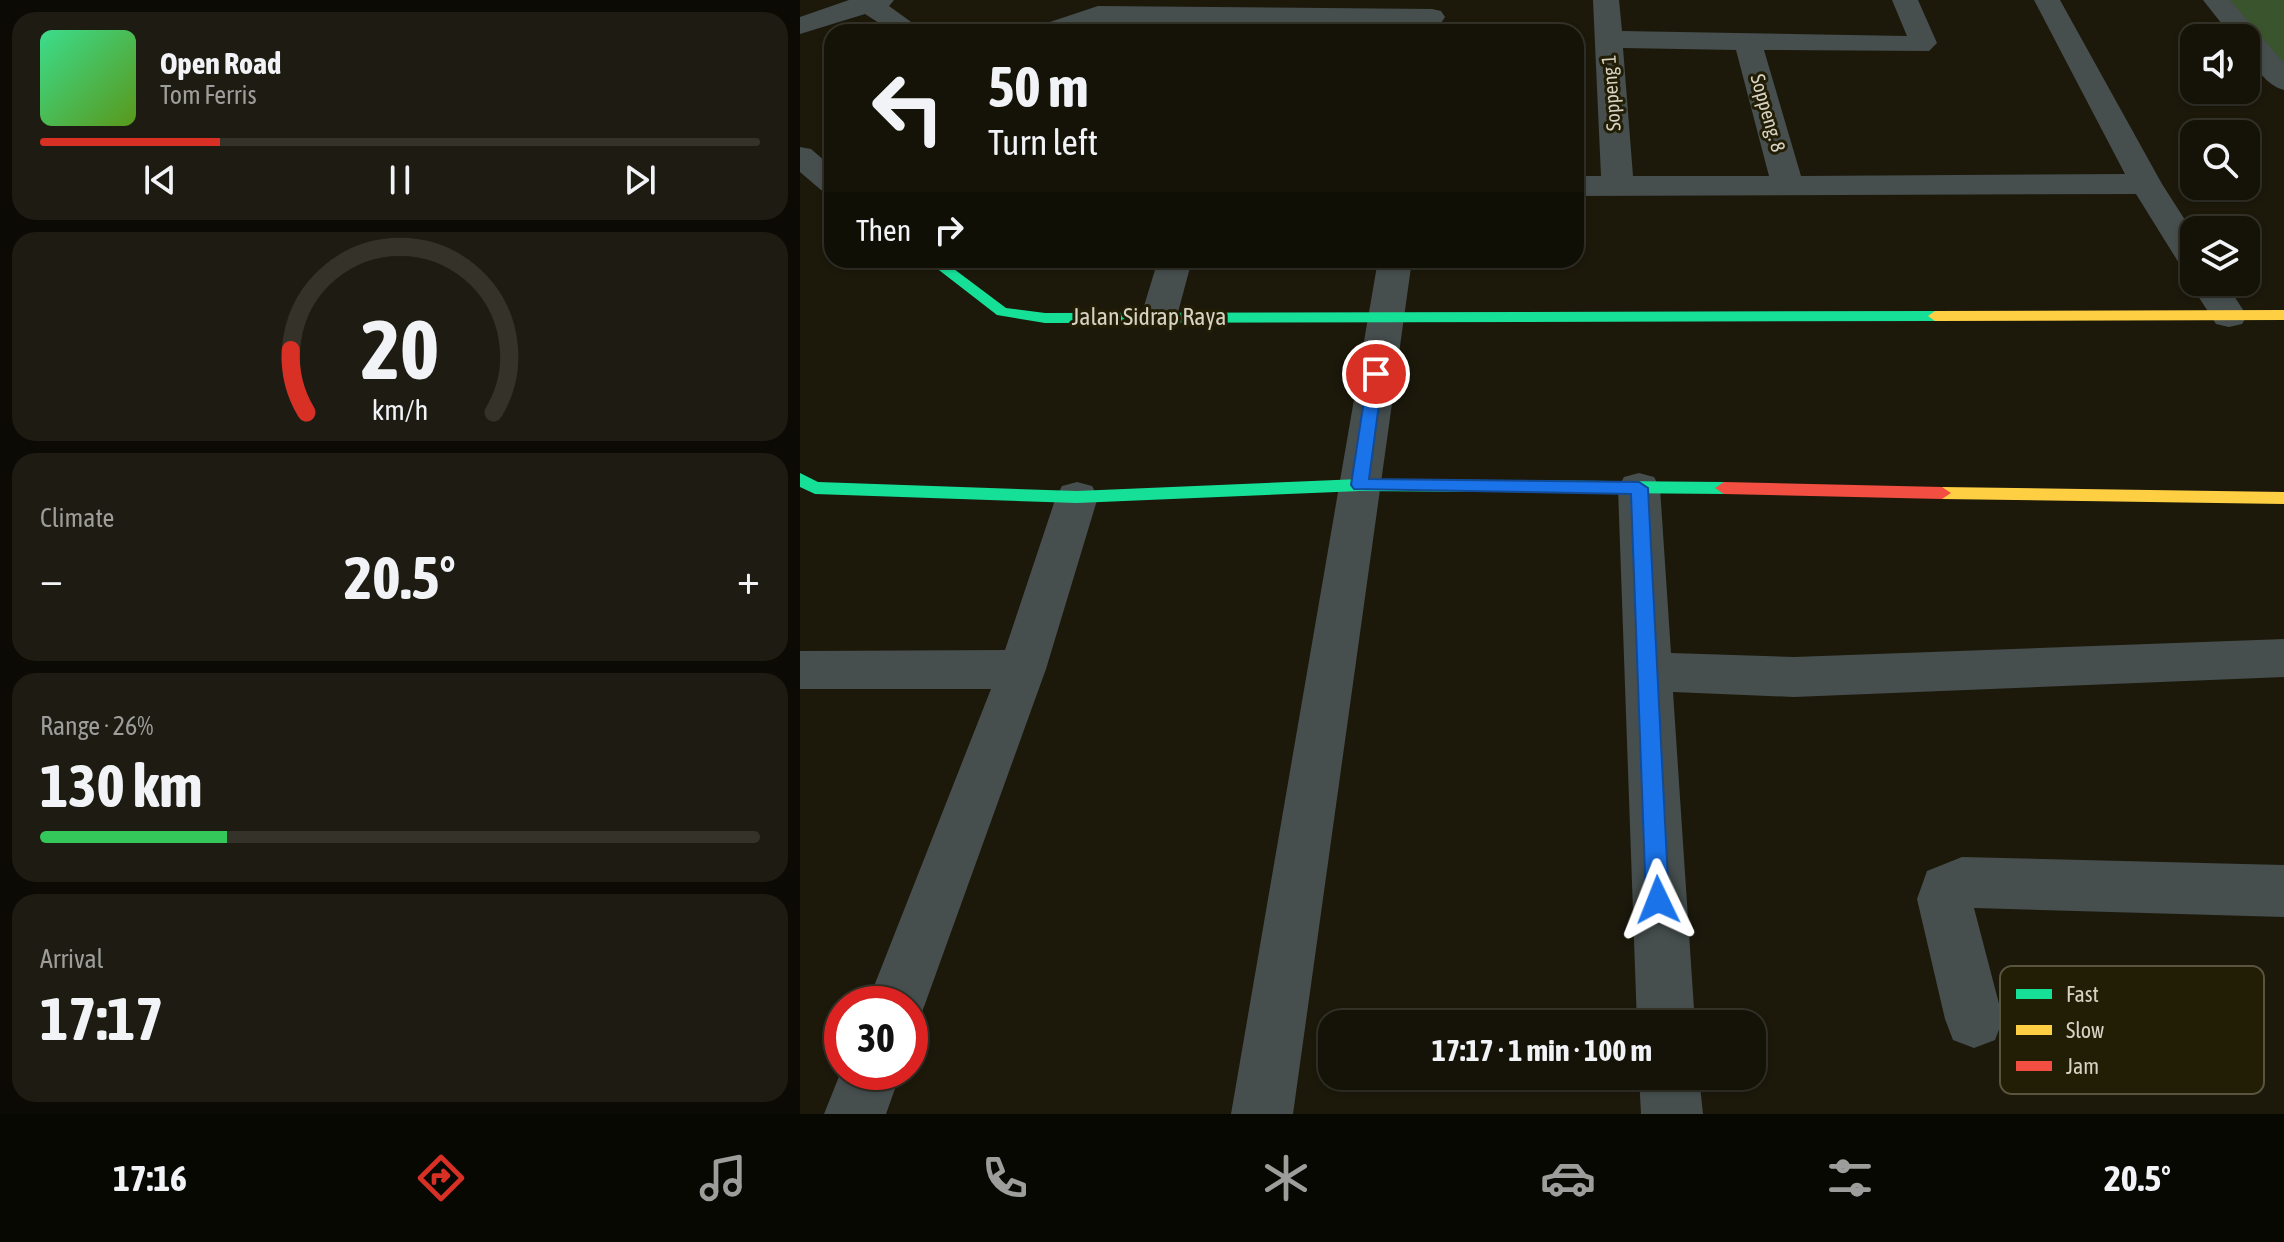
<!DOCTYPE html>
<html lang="en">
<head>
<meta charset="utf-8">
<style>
  body { margin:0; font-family:"Asap Condensed",sans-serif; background:#1e1c12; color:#f1f3f6; height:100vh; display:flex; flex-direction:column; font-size:30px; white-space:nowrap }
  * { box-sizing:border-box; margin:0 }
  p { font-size:26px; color:#9d9e9c }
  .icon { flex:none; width:44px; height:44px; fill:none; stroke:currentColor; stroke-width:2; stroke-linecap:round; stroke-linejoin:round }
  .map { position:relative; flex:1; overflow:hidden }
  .panel { display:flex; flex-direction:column; gap:12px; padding:12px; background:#0c0a04; width:800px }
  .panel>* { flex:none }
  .banner { position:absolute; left:24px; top:24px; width:760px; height:244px; border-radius:24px; box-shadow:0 2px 6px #0004,0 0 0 2px #343229; background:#151308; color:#f1f3f6; overflow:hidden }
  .fabs { position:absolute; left:1380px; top:24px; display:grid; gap:16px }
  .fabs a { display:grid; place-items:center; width:80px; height:80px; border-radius:16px; background:#151308; box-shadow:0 2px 6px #0004,0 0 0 2px #343229; font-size:40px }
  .speed { position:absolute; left:24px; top:986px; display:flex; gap:16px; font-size:40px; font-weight:700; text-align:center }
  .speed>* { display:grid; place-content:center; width:104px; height:104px; border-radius:50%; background:#151308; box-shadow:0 2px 6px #0004,0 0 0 2px #343229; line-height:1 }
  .speed .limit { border:12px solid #d22; background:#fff; color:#111 }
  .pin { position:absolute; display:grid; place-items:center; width:68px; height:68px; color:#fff; margin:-34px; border:4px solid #fff; border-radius:50%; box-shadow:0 2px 8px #0007 }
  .me { position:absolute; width:88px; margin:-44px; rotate:358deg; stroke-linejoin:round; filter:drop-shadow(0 0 6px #0008) }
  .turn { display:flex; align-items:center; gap:28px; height:168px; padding:0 32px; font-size:36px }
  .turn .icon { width:104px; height:104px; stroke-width:2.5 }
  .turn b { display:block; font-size:56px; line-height:68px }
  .then { display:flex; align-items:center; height:76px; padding:0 32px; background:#0003; gap:16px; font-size:30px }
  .big { font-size:60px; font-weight:700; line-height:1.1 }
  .panel .tile { flex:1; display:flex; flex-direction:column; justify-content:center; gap:12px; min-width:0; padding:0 28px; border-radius:24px; background:#1e1c12 }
  .panel .dial { align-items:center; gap:0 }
  .dial svg { height:208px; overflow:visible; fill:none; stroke:#343229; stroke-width:7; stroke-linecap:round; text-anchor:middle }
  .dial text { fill:#f1f3f6; stroke:none }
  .song { display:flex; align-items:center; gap:24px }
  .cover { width:96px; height:96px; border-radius:12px; background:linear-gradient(135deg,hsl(150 70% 55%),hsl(90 70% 35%)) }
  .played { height:8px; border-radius:4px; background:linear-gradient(90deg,#d93025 25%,#343229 25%) }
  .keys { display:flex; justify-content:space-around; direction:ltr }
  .heat { display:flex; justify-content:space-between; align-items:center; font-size:44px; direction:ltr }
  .charge { height:12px; border-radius:6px; background:linear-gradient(90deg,#34c759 26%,#343229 0) }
  .trip { position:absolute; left:518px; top:1010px; width:448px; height:80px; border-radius:24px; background:#151308; box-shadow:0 2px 6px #0004,0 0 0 2px #343229; font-weight:700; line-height:80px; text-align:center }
  .dock { display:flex; height:128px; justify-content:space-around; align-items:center; background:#080803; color:#9d9e9c }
  .dock .icon { width:56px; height:56px }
  .dock .selected { color:#d93025 }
  .dock b { font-size:36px; color:#f1f3f6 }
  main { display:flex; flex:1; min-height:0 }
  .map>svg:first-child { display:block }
</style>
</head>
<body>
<main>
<section class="panel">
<div class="tile">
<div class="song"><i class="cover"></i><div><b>Open Road</b><p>Tom Ferris</p></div></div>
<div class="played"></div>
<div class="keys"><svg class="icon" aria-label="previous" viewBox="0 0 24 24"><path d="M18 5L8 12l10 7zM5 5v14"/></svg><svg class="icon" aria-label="pause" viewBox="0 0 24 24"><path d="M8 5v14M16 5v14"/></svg><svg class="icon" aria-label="next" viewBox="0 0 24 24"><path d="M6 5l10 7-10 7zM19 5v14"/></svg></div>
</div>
<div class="tile dial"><svg viewBox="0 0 100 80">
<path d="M14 69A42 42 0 1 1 86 69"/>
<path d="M14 69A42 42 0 0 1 8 45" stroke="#d93025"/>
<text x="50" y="56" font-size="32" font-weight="700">20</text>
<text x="50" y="72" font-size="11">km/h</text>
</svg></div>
<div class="tile"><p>Climate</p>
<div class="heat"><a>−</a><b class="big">20.5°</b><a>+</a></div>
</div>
<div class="tile"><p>Range · 26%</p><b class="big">130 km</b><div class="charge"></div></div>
<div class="tile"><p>Arrival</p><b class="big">17:17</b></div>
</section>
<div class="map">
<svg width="1484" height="1114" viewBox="0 0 1484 1114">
  <rect width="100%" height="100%" fill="#1c190b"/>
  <path fill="#3a542d" d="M 1416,0 L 1484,0 L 1484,81 Z"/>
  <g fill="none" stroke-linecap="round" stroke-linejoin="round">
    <path fill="#464e4e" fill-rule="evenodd" d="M 49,0 L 94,0 L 89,6 L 125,32 L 93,32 L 65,14 L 0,34 L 0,17 Z
      M 793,0 L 819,0 L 822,31 L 1107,36 L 1092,0 L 1118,0 L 1137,43 L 1129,51 L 964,50 L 1001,176 L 1325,174 L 1234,0 L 1260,0 L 1362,184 L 1394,234 L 1394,271 L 1382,268 L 1336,194 L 776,196 L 776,176 L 801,176 ZM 823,48 L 936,50 L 969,176 L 833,176 Z
      M 1403,0 L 1430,0 L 1484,63 L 1484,90 C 1464,85 1446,58 1446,38 L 1433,38 Z
      M 298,6 L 632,9 L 641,11 L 645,17 L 641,23 L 632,25 L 301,22 L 273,32 L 234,32 L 238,26 Z
      M 0,147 L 11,149 L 32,167 L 32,193 L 21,190 L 0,172 Z
      M 358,260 L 392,260 L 377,316 L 372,324 L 359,327 L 346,324 L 341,316 Z
      M 578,260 L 612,260 L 493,1114 L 431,1114 Z
      M 1394,275 L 1394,282 L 1425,282 L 1447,316 L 1442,324 L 1429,327 L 1416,324 L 1389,282 Z
      M 839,473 L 854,477 L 860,488 L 871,653 L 994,657 L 1484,639 L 1484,677 L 994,697 L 873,692 L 895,1024 L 837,1024 L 818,488 L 824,477 Z
      M 277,482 L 292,486 L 298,497 L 246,669 L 125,1004 L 117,1025 L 110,1027 L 110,1004 L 67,1004 L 191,689 L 0,689 L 0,651 L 205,650 L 256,497 L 262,486 Z
      M 1162,857 L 1484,865 L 1484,917 L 1174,908 L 1203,1019 L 1195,1040 L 1174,1048 L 1153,1040 L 1145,1019 L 1117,899 L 1127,871 Z
      M 42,1069 L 42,1072 L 101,1072 L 86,1114 L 24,1114 Z
      M 839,1076 L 899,1076 L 903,1114 L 841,1114 Z"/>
    <path fill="#16e098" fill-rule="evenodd" d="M 126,260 L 142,260 L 206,308 L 245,313 L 1135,311 L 1142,316 L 1135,321 L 245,323 L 197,315 Z
      M 0,473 L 18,482 L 277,491 L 560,479 L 924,482 L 933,488 L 924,494 L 560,491 L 277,503 L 15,494 L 0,487 Z"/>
    <path fill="#ffcf43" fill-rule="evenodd" d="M 1484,310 L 1484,320 L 1135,321 L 1128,316 L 1135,311 Z
      M 1142,487 L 1484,492 L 1484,504 L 1142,499 L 1133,493 Z"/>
    <path fill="#f24e42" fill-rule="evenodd" d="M 924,482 L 1142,487 L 1151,493 L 1142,499 L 924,494 L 915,488 Z"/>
  </g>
  <path fill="#1a73e8" stroke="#114b97" stroke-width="2" d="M 576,369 L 583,374 L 569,479 L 839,482 L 848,488 L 869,900 L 866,908 L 858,911 L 850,908 L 846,900 L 831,494 L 554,489 L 551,485 L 568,374 Z"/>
  <g text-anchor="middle" stroke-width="6" stroke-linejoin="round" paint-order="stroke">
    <g font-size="20" fill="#d6d3c4" stroke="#221d05">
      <text transform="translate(811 93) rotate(-94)" y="7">Soppeng 1</text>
      <text transform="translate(968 113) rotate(74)" y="7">Soppeng. 8</text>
    </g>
    <g font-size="24" fill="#d6d3c4" stroke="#221d05">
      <text x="349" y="325">Jalan Sidrap Raya</text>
    </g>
  </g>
  <rect x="1200" y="966" width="264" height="128" rx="12" fill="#221d05" stroke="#58543e" stroke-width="2"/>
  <rect x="1216" y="989" width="36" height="10" fill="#16e098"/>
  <rect x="1216" y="1025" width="36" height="10" fill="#ffcf43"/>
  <rect x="1216" y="1061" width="36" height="10" fill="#f24e42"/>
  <g font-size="22" fill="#d6d3c4">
    <text x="1266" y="1002">Fast</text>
    <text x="1266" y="1038">Slow</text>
    <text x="1266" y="1074">Jam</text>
  </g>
</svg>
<div class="fabs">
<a><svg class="icon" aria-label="sound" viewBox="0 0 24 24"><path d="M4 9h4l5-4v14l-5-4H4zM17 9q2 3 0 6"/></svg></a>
<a><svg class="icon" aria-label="search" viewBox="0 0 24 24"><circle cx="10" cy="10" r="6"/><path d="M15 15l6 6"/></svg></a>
<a><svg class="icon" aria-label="layers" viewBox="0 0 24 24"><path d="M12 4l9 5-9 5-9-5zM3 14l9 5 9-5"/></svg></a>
</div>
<div class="speed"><div class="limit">30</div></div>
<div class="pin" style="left:576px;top:374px;background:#d93025"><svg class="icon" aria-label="arrive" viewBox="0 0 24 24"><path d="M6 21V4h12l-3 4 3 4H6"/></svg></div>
<svg class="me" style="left:858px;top:900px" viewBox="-20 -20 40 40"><path d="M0-17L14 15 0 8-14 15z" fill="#1a73e8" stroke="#fff" stroke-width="4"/></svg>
<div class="trip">17:17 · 1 min · 100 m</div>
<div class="banner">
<div class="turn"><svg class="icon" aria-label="left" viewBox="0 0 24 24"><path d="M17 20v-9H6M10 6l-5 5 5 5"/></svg><div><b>50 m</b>Turn left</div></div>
<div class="then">Then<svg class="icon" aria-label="right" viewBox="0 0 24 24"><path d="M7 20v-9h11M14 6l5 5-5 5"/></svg></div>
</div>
</div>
</main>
<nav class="dock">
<b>17:16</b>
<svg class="icon selected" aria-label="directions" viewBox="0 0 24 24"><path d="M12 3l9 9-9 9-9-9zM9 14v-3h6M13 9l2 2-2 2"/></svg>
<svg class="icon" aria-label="music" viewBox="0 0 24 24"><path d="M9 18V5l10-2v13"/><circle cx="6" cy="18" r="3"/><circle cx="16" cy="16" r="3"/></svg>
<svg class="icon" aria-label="phone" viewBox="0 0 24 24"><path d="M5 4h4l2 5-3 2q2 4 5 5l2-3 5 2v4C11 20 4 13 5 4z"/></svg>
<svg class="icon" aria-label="climate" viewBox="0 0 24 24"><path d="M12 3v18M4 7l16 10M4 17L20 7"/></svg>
<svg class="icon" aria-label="car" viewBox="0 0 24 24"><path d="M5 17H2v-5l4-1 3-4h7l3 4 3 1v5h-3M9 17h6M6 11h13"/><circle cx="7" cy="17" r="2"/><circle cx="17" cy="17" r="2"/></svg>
<svg class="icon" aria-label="filters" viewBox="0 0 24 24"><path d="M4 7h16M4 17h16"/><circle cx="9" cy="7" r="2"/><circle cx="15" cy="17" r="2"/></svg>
<b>20.5°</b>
</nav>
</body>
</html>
